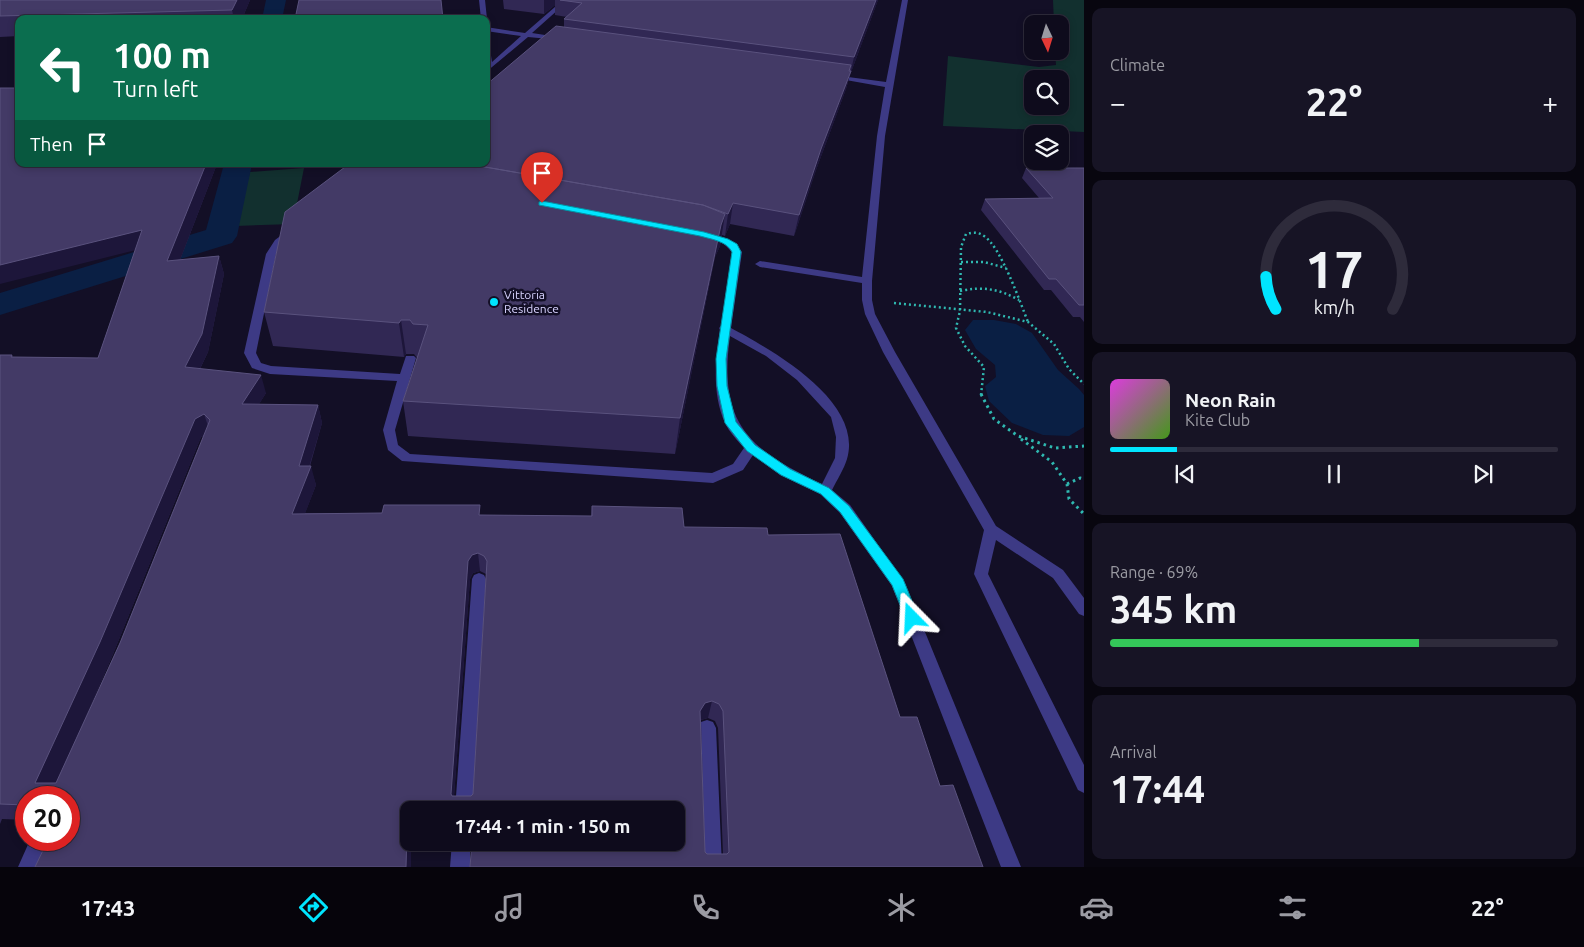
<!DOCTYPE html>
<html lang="en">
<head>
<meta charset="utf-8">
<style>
  body { margin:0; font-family:Ubuntu,sans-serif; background:#171425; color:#f1f3f6; height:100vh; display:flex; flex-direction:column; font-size:19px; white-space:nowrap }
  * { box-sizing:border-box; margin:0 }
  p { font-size:16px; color:#9b9ba3 }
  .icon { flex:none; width:28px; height:28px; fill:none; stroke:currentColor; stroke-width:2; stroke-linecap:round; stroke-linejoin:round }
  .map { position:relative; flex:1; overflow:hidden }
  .side { display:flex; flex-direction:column; gap:8px; padding:8px; background:#08060f; width:500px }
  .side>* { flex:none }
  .banner { position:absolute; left:15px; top:15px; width:475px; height:152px; border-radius:10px; box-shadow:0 2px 8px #0003,0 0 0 1px #2e2b3b; background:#0b6e4f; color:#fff; overflow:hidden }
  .needle { width:32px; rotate:176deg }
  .controls { position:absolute; left:1024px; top:15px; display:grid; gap:10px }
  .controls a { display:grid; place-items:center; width:45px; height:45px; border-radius:10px; background:#0e0b1c; box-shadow:0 2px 8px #0003,0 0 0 1px #2e2b3b; font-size:25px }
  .speed { position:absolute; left:15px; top:786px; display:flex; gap:10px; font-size:25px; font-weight:700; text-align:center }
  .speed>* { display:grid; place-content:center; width:65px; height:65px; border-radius:50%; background:#0e0b1c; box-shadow:0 2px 8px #0003,0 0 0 1px #2e2b3b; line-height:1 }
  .speed .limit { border:8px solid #d22; background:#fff; color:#111 }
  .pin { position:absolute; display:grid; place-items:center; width:42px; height:42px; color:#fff; margin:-51px -21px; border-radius:50% 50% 50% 0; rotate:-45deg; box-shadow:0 0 5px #0007 }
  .pin .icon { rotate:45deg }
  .me { position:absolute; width:55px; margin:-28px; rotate:339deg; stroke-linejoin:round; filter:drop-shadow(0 0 4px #0008) }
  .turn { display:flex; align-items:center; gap:18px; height:105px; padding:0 15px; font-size:22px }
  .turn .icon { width:65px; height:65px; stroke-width:2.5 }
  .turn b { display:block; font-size:35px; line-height:42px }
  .then { display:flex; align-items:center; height:48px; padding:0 15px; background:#0003; gap:10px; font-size:19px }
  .big { font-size:38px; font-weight:600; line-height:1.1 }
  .side .tile { flex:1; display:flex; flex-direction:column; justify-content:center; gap:8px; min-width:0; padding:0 18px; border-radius:10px; background:#171425 }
  .side .dial { align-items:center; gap:0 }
  .dial svg { height:130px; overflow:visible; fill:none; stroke:#2e2b3b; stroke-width:7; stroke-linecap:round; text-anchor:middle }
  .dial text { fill:#f1f3f6; stroke:none }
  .song { display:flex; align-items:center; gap:15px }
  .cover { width:60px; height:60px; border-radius:8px; background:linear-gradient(135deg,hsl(300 70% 55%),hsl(100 70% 35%)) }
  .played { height:5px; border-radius:2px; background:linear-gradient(90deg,#00e5ff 15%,#2e2b3b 15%) }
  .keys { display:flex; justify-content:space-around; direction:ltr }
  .heat { display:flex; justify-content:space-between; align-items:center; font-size:28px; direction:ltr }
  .charge { height:8px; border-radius:4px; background:linear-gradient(90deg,#34c759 69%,#2e2b3b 0) }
  .trip { position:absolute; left:400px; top:801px; width:285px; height:50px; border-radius:10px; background:#0e0b1c; box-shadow:0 2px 8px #0003,0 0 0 1px #2e2b3b; font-weight:600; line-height:50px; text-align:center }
  .menu { display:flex; height:80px; justify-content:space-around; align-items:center; background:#06040b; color:#9b9ba3 }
  .menu .icon { width:35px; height:35px }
  .menu .current { color:#00e5ff }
  .menu b { font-size:22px; color:#f1f3f6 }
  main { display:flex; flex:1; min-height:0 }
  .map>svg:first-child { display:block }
</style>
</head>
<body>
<main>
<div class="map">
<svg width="1084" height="867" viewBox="0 0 1084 867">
  <rect width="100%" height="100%" fill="#130f26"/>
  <path fill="#12302f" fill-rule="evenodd" d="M 1053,0 L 1084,0 L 1084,132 L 943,126 L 948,56 L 1039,67 L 1056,65 L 1055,51 L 1060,51 L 1060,24 L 1054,24 ZM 1032,79 L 1060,79 L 1060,106 L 1032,106 Z
    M 304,168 L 293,224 L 235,226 L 250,172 Z"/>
  <path fill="#0a1f44" d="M 973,320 L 994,320 L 1016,324 L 1032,333 L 1058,370 L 1079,389 L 1084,395 L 1084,427 L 1069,436 L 1043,435 L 1012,423 L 989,401 L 985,386 L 996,377 L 995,365 L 976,349 L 965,330 Z"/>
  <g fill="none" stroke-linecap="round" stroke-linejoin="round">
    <path fill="#0a1f44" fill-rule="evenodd" d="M 266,0 L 286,0 L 282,19 L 262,19 Z
      M 224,164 L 252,164 L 237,236 L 232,243 L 0,315 L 0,293 L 206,230 Z"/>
    <path stroke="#2fb8b0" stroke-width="2.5" stroke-dasharray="2 3" stroke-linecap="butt" d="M 961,262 L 984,262 L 1006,268
      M 960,291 C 983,286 999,289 1019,300
      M 894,303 L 987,312 L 1028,322 L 1054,344 L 1069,369 L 1084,384
      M 981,395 L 984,367 L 965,346 L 956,328 L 960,311 L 961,247 L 966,234 C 973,232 978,232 984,236 C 1001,247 1020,302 1028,322"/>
    <path stroke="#2fb8b0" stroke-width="3" stroke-dasharray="2.5 4" stroke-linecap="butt" d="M 981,394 L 994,419 L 1018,436 L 1055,448 L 1084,446
      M 1021,439 L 1052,462 L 1067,484 L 1069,499 L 1084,514
      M 1067,484 L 1080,478 L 1084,479"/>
    <path fill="#3d3a85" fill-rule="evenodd" d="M 479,0 L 485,0 L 487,19 L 486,20 L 481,19 Z
      M 563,0 L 569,0 L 532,33 L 558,37 L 561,39 L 560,40 L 528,37 L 486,72 L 486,41 L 489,43 L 492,62 L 521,36 L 486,31 L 486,27 L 525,33 Z
      M 902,0 L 908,0 L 885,136 L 872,281 L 872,300 L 875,314 L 895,352 L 996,526 L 1063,570 L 1084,598 L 1084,616 L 1079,614 L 1053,578 L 996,540 L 988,574 L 1084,765 L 1084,793 L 1078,790 L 974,574 L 984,530 L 883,352 L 865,314 L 862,300 L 862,283 L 760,267 L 755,264 L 760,261 L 862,277 L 877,136 L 885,87 L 829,77 L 833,75 L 886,82 Z
      M 291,228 L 296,231 L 282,244 L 276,254 L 256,353 L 261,363 L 271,366 L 400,374 L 406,356 L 414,356 L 416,358 L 395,430 L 398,445 L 410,454 L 712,473 L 733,464 L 744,448 C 738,441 729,432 725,423 C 712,394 715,360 720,330 L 719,328 L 721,326 L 732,252 L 724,244 L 700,235 L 705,232 C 720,236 733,238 742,252 L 731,328 C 772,350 864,401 847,459 C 844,469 837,480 832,490 L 850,505 L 905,583 L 1021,867 L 1001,867 L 892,586 L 840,513 L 820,494 L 780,475 L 753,455 L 743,470 L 713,483 L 402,461 L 388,450 L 383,430 L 397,381 L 270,374 L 252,368 L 244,353 L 266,254 L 275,240 ZM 730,336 L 766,356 L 797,380 L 831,417 L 836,437 L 835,458 L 822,484 C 748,449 718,423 730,336 Z"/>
    <path fill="#3d3a85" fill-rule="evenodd" d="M 479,573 L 484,575 L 486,579 L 473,810 L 455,810 L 472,579 L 474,575 Z
      M 707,720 L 713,722 L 716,728 L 722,867 L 702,867 L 698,728 L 701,722 Z
      M 30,840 L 49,840 L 38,867 L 18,867 Z
      M 452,842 L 470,842 L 470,867 L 450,867 Z"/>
  </g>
  <path fill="#312854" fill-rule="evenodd" d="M 0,0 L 250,0 L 242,19 L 19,19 L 19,36 L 0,37 Z
    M 503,0 L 878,0 L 850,75 L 846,89 L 816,170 L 794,236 L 730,224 L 725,236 L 722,235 L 720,246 L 715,257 L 675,454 L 408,436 L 403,401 L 417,358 L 414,354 L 406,354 L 404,357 L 273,346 L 264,312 L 486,164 L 564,27 L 564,19 L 567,17 L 555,15 L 555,5 L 544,14 L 504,9 Z
    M 19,164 L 217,164 L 180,260 L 219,256 L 224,274 L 208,352 L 200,369 L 266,393 L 259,404 L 318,405 L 322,423 L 310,466 L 316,485 L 305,513 L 591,516 L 592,506 L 684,527 L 768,535 L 900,717 L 940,786 L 983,867 L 471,845 L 471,842 L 676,842 L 409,810 L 409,842 L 451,842 L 450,848 L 411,850 L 411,867 L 35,867 L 69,798 L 26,798 L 26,820 L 2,819 L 0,824 L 0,355 L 12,355 L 13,357 L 98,358 L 135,250 ZM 204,436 L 120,643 L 62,771 L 111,659 L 201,437 ZM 480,571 L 486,574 L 473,794 L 471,796 L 454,796 L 470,579 L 473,573 ZM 708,718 L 715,721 L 718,728 L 723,854 L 707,854 L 705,852 L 701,720 Z
    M 1026,168 L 1084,168 L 1084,322 L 1080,317 L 1073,317 L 1051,290 L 1044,290 L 981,210 L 985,199 L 1039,198 L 1022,178 Z"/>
  <path fill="#1d163a" d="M 237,0 L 250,0 L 242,19 L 234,19 L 232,10 Z
    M 544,0 L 555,0 L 555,5 L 544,14 Z
    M 876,0 L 878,0 L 850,75 L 854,57 Z
    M 851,65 L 848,79 L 851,71 L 846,89 L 816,170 L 794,236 L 799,215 L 821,149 Z
    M 206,164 L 217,164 L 173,278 L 167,261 Z
    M 733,203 L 730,224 L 725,236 L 728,214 Z
    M 725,214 L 720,246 L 715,257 L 675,454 L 680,418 L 721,225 Z
    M 142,230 L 148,247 L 0,284 L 0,265 Z
    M 219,256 L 224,274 L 208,352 L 192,385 L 185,367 Z
    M 401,320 L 406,354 L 404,357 L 399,323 Z
    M 261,375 L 266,393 L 248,422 L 242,404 Z
    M 318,405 L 322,423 L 304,484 L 311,466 L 316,485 L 298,532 L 292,514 L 299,466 Z
    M 204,414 L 210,432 L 201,437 L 111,659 L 50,798 L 35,783 L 195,419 Z
    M 478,553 L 480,571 L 473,573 L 470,579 L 453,810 L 451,794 L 468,561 L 472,555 Z
    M 712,701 L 708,718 L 700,720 L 700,711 L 705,703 Z
    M 407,834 L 411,850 L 411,867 L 406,867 Z"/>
  <path fill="#433a66" stroke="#5a527e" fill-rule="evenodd" d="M 0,0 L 237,0 L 232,10 L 0,16 Z
    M 299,0 L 441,0 L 443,19 L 295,19 Z
    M 560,0 L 876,0 L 854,57 L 564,19 L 582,3 Z
    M 556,26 L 851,65 L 849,71 L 851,71 L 821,149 L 799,215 L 733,203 L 728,214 L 703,205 L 468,164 L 486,164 L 486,85 Z
    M 0,88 L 19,88 L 19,164 L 206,164 L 167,261 L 219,256 L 202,334 L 185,367 L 261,375 L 242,404 L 318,405 L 299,466 L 311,466 L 292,514 L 382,513 L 384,505 L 480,505 L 479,515 L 592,516 L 592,506 L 682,508 L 684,527 L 767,528 L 768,535 L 840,534 L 900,717 L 917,717 L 940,786 L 953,785 L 983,867 L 470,867 L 472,842 L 676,842 L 676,810 L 409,810 L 409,834 L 407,834 L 406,867 L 35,867 L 48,840 L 69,840 L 69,798 L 26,798 L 26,805 L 0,804 L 0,355 L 12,355 L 11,357 L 98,358 L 142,230 L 0,265 ZM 204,414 L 210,420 L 120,643 L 56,783 L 35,783 L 100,642 L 195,419 ZM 478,553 L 484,556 L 487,561 L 473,794 L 471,796 L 452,796 L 451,794 L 468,561 L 472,555 ZM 712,701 L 719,704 L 723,711 L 729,852 L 727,854 L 707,854 L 705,852 L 700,711 L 705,703 Z
    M 349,164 L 468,164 L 703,205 L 725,214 L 721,225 L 680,418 L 403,401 L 428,325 L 413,324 L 410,320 L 401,320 L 399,323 L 264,312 L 285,212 Z
    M 1026,168 L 1084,168 L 1084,305 L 1079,305 L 1056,279 L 1049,279 L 985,199 L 1053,198 Z"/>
  <path fill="#00e5ff" stroke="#0095a6" d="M 542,201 L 704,232 L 728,239 L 737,244 L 741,252 L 726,359 L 727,386 L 736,422 L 755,445 L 790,469 L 829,488 L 849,506 L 903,579 L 919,618 L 917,622 L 912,623 L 907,622 L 892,585 L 840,512 L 821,494 L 781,475 L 747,451 L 725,423 L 717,386 L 716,359 L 732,252 C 727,241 710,239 700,236 L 539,205 L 539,202 Z"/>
  <circle fill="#00e5ff" stroke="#130f26" stroke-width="2" cx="494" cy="302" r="5"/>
  <g text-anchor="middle" stroke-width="5" stroke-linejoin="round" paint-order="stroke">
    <g font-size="12" fill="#d9d4ff" stroke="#130f26" text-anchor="start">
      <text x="504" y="299">Vittoria<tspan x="504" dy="14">Residence</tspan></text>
    </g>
  </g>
</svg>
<div class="controls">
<a><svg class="needle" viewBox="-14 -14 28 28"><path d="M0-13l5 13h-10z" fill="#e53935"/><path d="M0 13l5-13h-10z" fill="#9b9ba3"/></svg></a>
<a><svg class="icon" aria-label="search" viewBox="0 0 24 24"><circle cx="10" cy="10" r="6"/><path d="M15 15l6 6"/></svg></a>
<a><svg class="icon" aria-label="layers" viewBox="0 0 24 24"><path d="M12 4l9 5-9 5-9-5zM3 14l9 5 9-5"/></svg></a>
</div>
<div class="speed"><div class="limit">20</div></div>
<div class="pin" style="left:542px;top:203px;background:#d93025"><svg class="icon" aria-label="arrive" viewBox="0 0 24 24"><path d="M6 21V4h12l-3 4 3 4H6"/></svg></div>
<svg class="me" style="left:912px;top:618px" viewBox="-20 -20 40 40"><path d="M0-17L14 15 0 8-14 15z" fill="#00e5ff" stroke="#fff" stroke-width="4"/></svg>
<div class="trip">17:44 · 1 min · 150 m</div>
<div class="banner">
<div class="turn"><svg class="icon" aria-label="left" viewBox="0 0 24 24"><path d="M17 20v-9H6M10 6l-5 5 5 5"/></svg><div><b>100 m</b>Turn left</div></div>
<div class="then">Then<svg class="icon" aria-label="arrive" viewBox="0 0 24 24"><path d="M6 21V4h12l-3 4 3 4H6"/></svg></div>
</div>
</div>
<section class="side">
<div class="tile"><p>Climate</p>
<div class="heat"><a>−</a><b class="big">22°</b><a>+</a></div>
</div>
<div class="tile dial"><svg viewBox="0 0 100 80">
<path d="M14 69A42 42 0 1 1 86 69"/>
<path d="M14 69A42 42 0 0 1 8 49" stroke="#00e5ff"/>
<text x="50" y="56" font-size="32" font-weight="700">17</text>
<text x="50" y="72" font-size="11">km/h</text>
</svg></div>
<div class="tile">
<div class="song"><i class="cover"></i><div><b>Neon Rain</b><p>Kite Club</p></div></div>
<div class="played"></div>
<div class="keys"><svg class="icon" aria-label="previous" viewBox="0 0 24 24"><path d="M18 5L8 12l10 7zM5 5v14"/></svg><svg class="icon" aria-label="pause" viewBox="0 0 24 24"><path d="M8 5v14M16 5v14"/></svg><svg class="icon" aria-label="next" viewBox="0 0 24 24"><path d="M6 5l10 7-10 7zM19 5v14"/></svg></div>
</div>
<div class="tile"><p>Range · 69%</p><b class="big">345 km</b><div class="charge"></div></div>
<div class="tile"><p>Arrival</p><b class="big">17:44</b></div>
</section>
</main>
<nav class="menu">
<b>17:43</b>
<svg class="icon current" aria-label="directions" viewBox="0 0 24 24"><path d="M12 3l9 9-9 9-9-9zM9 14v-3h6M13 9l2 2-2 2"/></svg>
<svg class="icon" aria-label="music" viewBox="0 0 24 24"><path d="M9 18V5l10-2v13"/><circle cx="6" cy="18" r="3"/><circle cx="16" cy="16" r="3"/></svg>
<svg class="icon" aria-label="phone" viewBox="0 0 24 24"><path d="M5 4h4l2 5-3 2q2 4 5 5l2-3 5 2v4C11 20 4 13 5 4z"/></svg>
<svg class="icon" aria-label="climate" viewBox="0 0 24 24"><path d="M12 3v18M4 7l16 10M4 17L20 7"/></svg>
<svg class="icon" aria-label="car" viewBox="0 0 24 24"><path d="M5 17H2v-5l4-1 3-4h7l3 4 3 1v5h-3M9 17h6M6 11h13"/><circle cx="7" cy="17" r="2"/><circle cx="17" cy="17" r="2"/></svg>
<svg class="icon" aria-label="filters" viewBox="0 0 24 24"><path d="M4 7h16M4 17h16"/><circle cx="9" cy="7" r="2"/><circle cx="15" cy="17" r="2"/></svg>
<b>22°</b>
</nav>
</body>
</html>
